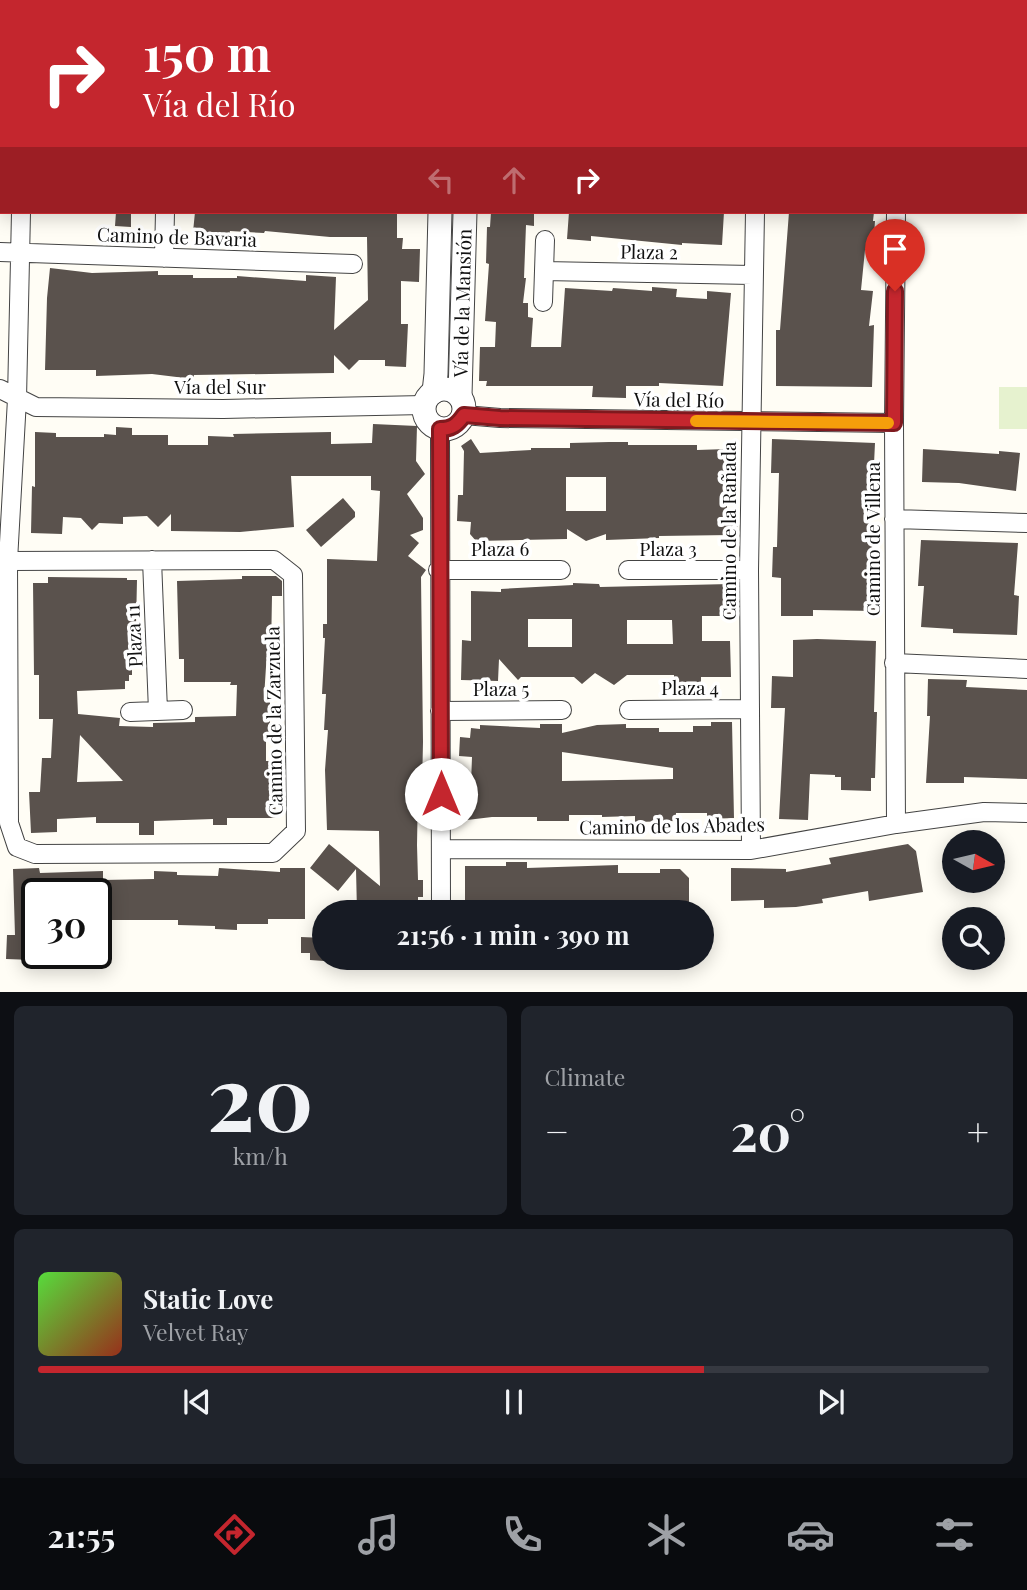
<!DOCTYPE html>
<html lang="en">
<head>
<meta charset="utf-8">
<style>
  body { margin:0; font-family:"Playfair Display",serif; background:#20242c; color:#f1f3f6; height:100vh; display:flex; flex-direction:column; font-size:26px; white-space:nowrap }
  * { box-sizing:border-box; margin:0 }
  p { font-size:23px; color:#9ea1a6 }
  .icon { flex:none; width:38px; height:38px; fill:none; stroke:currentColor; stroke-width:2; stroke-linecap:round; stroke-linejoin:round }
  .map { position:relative; height:992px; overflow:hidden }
  .details { display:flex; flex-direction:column; gap:14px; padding:14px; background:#0d0f14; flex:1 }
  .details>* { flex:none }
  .banner { position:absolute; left:0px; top:0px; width:1027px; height:214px; box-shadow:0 4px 18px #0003; background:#c4262e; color:#fff; overflow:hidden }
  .needle { width:46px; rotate:98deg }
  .buttons { position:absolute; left:942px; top:830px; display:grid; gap:14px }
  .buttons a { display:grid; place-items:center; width:63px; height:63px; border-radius:50%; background:#171b24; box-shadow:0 4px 18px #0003; font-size:35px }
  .speed { position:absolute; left:21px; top:878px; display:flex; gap:14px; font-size:35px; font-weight:700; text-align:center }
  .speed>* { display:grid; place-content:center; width:91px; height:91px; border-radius:50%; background:#171b24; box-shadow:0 4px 18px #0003; line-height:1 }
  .speed .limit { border:4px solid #111; border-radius:10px; background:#fff; color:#111 }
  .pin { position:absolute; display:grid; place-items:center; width:60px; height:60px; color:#fff; margin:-72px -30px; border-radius:50% 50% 50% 0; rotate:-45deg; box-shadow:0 0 7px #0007 }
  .pin .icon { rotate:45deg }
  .me { position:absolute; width:77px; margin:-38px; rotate:0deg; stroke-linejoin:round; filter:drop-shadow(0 0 5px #0008) }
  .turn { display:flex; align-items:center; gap:24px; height:147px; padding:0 28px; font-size:32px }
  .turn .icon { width:91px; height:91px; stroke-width:2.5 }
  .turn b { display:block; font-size:49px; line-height:60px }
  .lanes { display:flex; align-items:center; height:66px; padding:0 28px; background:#0003; justify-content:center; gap:35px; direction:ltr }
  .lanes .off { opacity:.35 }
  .big { font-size:52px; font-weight:700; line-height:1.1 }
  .details .card { flex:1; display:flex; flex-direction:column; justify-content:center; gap:10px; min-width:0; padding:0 24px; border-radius:10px; background:#20242c }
  .details .dial { align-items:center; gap:0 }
  .dial b { font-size:91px; line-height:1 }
  .song { display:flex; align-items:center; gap:21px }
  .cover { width:84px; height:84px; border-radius:10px; background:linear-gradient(135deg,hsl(110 70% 55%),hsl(10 70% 35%)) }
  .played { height:7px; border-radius:4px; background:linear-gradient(90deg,#c4262e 70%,#363941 70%) }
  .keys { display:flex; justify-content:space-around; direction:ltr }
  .heat { display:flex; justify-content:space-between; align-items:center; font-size:38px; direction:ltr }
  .details .tiles { flex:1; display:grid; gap:14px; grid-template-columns:1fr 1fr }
  .card:last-child { grid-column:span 2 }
  .trip { position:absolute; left:312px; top:900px; width:402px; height:70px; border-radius:35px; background:#171b24; box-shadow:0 4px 18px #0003; font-weight:700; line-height:70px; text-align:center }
  .tabs { display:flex; height:112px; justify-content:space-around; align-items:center; background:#090b0e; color:#9ea1a6 }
  .tabs .icon { width:49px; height:49px }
  .tabs .active { color:#c4262e }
  .tabs b { font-size:32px; color:#f1f3f6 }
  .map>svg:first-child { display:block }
</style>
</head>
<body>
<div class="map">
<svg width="1027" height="992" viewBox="0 0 1027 992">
  <rect width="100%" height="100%" fill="#fffdf5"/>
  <path fill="#e6f2cf" d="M 999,387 L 1027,387 L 1027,429 L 999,429 Z"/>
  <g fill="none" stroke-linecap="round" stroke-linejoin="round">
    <path stroke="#3f96cf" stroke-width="5" d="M 737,0 L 740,2
      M 1026,138 L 1027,139"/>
  </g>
  <path fill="#5a524d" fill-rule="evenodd" d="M 116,212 L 131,212 L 131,227 L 115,226 Z
    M 195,212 L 397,212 L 397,238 L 403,238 L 402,249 L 420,249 L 419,282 L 401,281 L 401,324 L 408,324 L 406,367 L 385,366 L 385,360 L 359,360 L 349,370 L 334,355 L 334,373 L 194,375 L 193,379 L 152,374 L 96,376 L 96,370 L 45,370 L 47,298 L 50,268 L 92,273 L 158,271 L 158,275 L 193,275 L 193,278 L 237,278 L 237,276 L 306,281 L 306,275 L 336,277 L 334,330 L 368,300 L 367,237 L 330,237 L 265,231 L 264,233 L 230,231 L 229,235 L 193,232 Z
    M 491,212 L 534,212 L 534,226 L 526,225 L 524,278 L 526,278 L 523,303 L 528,303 L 528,317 L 533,318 L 531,347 L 561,347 L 565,288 L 612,291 L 613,288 L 652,291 L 652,287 L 677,289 L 676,297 L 707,299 L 707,291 L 731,293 L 723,386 L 659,383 L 659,386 L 626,386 L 626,398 L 592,397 L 593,386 L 486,386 L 487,381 L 479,381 L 480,347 L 495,347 L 496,322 L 485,321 L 489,264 L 486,263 L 487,227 L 490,227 Z
    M 569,212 L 724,212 L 722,245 L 682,243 L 682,245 L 591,236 L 591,241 L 567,239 Z
    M 789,212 L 874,212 L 873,221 L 875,221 L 873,250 L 865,250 L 861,290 L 873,291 L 869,326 L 874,325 L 872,387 L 776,386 L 776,330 L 780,330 Z
    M 373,424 L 417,426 L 416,461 L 425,474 L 407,494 L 423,518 L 423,530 L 410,535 L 419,543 L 408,556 L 426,570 L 421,577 L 423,742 L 422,790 L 418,790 L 417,845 L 418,880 L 423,880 L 423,897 L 418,897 L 418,912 L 357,912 L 356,869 L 338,891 L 310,868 L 329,844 L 380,886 L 379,831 L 327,830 L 325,770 L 328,730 L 324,730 L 326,694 L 322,694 L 325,638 L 323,638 L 323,624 L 327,624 L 327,559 L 377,561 L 380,491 L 371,490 L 371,476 L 291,476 L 294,527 L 240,532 L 171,531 L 171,514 L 158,527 L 147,516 L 123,517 L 123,524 L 99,523 L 92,530 L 81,518 L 63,517 L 62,534 L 31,533 L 32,486 L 35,487 L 35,432 L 56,433 L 56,437 L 104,437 L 104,434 L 116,435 L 116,427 L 132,428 L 132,435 L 168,435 L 168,445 L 208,445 L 208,436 L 234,437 L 233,434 L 331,432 L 331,444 L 372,443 Z
    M 471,439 L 480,453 L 531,450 L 531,448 L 570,448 L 570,443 L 609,442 L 628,442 L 628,445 L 697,445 L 697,450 L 727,449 L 727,510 L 738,510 L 738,527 L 730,527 L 730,535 L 659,536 L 659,538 L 606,540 L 606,534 L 586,541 L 567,529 L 567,539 L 476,541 L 470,534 L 471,522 L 457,521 L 458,495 L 463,495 L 464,451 L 461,446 ZM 566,477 L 606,477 L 606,511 L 566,511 Z
    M 772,439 L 875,443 L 874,464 L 870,464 L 869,511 L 869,544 L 875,544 L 875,562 L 869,562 L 868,592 L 876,592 L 875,611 L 813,610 L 813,616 L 781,616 L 781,578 L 772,577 L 773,547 L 777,547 L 779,473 L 771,473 Z
    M 923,449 L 999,454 L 999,451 L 1020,453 L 1016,491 L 959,483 L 922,482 Z
    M 343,498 L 355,512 L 355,517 L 321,547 L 306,530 Z
    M 921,540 L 1018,543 L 1014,595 L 1019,596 L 1017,635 L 953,633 L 953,629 L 921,627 L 924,586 L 918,586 Z
    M 242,576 L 276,576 L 282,581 L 282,596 L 272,596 L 271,651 L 267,651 L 264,698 L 270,698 L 270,726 L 275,732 L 266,741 L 266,761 L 273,761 L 276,818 L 227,818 L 227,825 L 213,825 L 213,819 L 154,821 L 154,835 L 139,835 L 139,823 L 96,823 L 96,817 L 57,819 L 57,832 L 31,833 L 29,792 L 40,792 L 42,758 L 51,758 L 53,719 L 39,719 L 39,675 L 34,675 L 33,583 L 48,583 L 48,577 L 127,578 L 127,580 L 137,580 L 136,625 L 132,625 L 132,675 L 129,675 L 129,681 L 125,681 L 125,689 L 77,691 L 78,714 L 120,718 L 119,726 L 153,727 L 153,723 L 195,722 L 195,717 L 236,716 L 237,685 L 230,685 L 231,682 L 184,682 L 184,659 L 179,659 L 177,581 L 242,579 ZM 80,735 L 123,781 L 77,782 Z
    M 573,583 L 599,584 L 600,587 L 730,584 L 731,616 L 702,616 L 702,641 L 730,641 L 731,677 L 701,677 L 701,687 L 674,687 L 674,675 L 627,675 L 614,685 L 595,673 L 582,684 L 574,677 L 521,677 L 518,680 L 499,659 L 498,681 L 461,680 L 462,640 L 471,641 L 471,591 L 501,592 L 501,589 L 573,585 ZM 528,619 L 572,619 L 572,647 L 528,647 ZM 627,620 L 672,620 L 673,644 L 627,644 Z
    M 817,639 L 876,641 L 874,712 L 877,712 L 875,778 L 871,778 L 871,791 L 841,790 L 841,777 L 835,777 L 835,775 L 810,774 L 808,820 L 779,819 L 785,708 L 771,708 L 772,676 L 793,677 L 793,640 Z
    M 928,679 L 967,680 L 966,687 L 1027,690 L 1027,779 L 964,777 L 964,783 L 926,783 L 930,716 L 927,716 Z
    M 711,722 L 732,722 L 734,818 L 707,819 L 707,813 L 676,813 L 676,821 L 635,822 L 635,816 L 602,817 L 602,815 L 569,815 L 569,821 L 537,821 L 537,817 L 492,817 L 467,820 L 465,784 L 471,784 L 472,757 L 459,756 L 460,737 L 470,738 L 471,728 L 480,729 L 480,725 L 540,728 L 540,724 L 562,724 L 562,733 L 597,725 L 626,724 L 626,728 L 659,728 L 659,732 L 693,732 L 693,726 L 711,726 ZM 562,752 L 673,768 L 673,779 L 562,781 Z
    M 908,844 L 916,851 L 923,892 L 869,901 L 868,891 L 822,899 L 823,903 L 796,907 L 764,908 L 764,900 L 731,901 L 731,868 L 786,869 L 786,872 L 831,864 L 829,858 Z
    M 506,862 L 527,862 L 527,868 L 618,865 L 618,873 L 660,873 L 660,869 L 680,869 L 689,878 L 689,902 L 651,903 L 651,912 L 565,909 L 565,901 L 527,902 L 527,912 L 465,912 L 465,866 L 506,866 Z
    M 39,868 L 40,873 L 103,871 L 103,880 L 154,879 L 154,871 L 177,872 L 177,875 L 218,876 L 219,868 L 280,872 L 280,868 L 305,868 L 305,919 L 268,919 L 268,924 L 237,924 L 237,930 L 215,929 L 215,926 L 178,925 L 178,920 L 96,920 L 96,894 L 37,894 L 33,960 L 6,959 L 7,935 L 15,935 L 13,869 Z
    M 301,937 L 324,938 L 324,961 L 310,960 L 310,953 L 301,953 Z"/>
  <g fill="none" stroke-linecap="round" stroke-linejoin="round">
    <defs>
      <path id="minor" d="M 170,2 L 170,0
        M 359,2 L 359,0
        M 552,2 L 552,0
        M 0,98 L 2,98
        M 0,252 L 353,264
        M 164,258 L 165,212
        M 544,271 L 752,275
        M 543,302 L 545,240
        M 0,389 L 36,407 L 223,409 L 424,405
        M 464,415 L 500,418 L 894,423
        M 440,429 L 441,909
        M 894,519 L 1027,523
        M 152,560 L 158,711
        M 8,561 L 274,560 L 293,575 L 296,831 L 273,853 L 35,854 L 17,847 L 9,823 L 8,561 L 17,399 L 21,212
        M 438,570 L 561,570
        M 628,570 L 749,570
        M 894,663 L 1027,669
        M 629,710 L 750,709
        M 440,711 L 562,710
        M 130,712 L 183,710
        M 896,824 L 894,423 L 896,212
        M 441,849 L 751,850 L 896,824 L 984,812 L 1027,813
        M 751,850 L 749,570 L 755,212"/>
      <g id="tertiary">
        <path d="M 441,0 L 441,2"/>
        <path d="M 467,0 L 467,2"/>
        <circle cx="444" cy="409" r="20"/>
        <path d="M 434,392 L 436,374 L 440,212"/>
        <path id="s1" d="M 460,396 L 465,212"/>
      </g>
    </defs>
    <use href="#minor" stroke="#444" stroke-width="20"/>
    <use href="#tertiary" stroke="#444" stroke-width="25"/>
    <use href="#minor" stroke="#fff" stroke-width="18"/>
    <use href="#tertiary" stroke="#fff" stroke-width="23"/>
  </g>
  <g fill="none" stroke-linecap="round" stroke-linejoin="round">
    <defs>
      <path id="route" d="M 441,794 L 440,429 C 452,429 457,425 464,415 L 500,418 L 894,423 L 895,291"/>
    </defs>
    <use href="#route" stroke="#7f191e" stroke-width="18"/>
    <use href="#route" stroke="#c4262e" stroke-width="12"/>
    <path stroke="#f59e0b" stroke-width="12" d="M 696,421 L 888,423"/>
  </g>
  <g text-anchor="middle" stroke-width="7" stroke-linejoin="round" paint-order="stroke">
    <g font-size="19" fill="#111" stroke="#fff">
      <text transform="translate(177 237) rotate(2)" y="7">Camino de Bavaria</text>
      <text transform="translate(649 252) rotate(1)" y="7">Plaza 2</text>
      <text dy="7" stroke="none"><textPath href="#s1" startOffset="93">Vía de la Mansión</textPath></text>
      <text x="220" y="394">Vía del Sur</text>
      <text transform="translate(679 400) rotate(1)" y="7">Vía del Río</text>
      <text transform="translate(729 531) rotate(-90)" y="7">Camino de la Rañada</text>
      <text transform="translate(873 539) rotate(-90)" y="7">Camino de Villena</text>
      <text x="500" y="556">Plaza 6</text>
      <text x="668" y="556">Plaza 3</text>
      <text transform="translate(134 636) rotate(-93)" y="7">Plaza 11</text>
      <text x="690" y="695">Plaza 4</text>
      <text x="501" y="696">Plaza 5</text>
      <text transform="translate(274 721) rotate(-91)" y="7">Camino de la Zarzuela</text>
      <text transform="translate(672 826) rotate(-1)" y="7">Camino de los Abades</text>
    </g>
  </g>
</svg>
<div class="buttons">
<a><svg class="needle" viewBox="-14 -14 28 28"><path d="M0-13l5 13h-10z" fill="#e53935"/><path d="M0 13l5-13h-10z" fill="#9ea1a6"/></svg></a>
<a><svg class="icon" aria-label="search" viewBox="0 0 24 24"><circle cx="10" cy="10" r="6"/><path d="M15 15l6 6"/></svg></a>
</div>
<div class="speed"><div class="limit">30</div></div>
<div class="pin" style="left:895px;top:291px;background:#d93025"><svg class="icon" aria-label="arrive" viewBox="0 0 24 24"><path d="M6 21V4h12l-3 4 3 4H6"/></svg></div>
<svg class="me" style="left:441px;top:794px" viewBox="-20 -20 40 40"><circle r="19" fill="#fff"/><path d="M0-13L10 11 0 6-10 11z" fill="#c4262e"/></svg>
<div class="trip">21:56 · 1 min · 390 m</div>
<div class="banner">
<div class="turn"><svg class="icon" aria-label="right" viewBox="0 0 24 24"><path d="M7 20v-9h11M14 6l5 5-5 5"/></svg><div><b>150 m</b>Vía del Río</div></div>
<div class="lanes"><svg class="icon off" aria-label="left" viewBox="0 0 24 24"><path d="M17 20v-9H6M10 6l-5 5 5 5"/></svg><svg class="icon off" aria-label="ahead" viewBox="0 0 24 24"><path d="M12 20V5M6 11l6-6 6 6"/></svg><svg class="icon" aria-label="right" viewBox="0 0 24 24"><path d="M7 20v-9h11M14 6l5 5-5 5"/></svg></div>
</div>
</div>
<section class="details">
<div class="tiles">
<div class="card dial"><b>20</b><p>km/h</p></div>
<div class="card"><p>Climate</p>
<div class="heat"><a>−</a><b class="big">20°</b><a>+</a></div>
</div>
<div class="card">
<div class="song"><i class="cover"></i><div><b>Static Love</b><p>Velvet Ray</p></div></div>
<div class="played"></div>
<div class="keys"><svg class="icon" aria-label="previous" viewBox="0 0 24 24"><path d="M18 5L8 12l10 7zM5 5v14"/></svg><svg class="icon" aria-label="pause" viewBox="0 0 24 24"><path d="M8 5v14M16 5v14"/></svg><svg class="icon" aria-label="next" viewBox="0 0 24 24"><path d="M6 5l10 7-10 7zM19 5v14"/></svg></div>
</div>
</div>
</section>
<nav class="tabs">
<b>21:55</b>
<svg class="icon active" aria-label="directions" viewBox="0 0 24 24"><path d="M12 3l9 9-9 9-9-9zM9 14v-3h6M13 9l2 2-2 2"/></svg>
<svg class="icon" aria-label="music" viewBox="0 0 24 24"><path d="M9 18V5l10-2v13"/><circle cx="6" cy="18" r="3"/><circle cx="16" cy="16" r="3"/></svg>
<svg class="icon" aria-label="phone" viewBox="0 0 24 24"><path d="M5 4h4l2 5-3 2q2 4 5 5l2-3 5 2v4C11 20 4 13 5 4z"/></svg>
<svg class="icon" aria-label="climate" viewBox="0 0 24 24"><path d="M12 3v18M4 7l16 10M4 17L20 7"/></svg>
<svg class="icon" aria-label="car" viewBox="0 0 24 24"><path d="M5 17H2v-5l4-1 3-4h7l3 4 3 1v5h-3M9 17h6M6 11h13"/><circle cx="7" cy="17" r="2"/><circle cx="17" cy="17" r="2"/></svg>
<svg class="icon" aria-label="filters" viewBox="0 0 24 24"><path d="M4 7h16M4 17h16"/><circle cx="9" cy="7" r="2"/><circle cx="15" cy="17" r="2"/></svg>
</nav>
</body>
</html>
